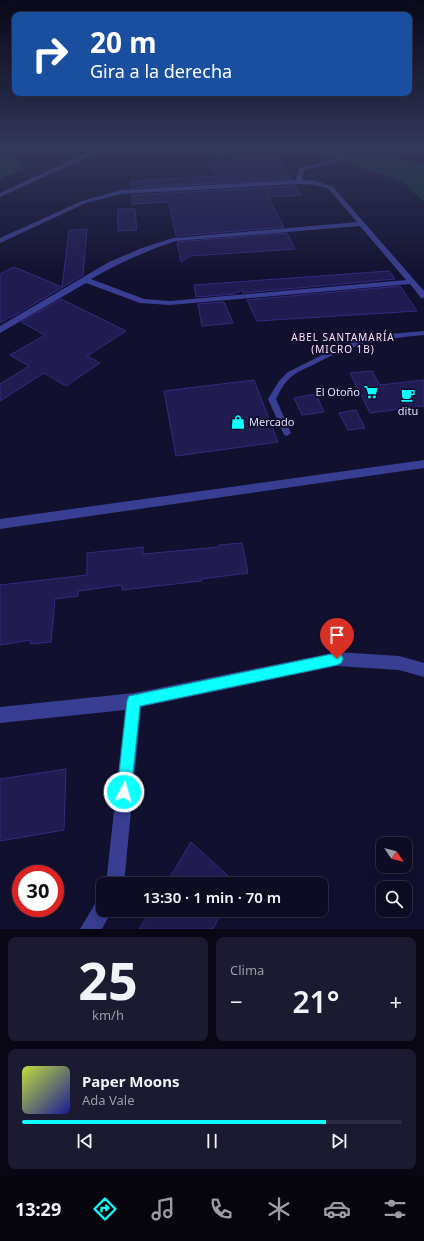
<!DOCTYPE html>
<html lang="es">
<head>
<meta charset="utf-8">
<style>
  body { margin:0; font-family:"Noto Sans",sans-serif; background:#1c1a30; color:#f1f3f6; height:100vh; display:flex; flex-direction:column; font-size:15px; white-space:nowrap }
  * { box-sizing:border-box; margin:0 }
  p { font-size:13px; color:#9b9ba6 }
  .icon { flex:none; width:22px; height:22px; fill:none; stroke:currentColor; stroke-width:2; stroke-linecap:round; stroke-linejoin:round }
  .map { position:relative; height:929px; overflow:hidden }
  .panel { display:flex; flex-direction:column; gap:8px; padding:8px; background:#080713; flex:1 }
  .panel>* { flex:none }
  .top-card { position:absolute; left:12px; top:12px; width:400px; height:84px; border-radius:8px; box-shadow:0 4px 16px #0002,0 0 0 1px #2e2c41; background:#1a4fa0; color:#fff; overflow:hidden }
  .needle { width:26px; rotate:125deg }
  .tools { position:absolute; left:376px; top:837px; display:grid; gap:8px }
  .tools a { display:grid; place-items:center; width:36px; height:36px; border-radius:8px; background:#0e0c23; box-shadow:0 4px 16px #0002,0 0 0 1px #2e2c41; font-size:20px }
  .speed { position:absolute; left:12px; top:865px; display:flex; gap:8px; font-size:20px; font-weight:700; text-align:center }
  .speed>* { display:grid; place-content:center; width:52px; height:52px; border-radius:50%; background:#0e0c23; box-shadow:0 4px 16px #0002,0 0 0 1px #2e2c41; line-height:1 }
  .speed .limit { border:6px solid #d22; background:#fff; color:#111 }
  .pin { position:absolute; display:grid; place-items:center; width:34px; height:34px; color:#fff; margin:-41px -17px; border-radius:50% 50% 50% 0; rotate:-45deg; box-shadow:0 0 4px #0007 }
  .pin .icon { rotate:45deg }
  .me { position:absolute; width:44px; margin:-22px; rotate:6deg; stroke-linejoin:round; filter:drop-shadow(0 0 3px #0008) }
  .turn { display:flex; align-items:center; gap:14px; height:84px; padding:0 12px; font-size:18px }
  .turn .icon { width:52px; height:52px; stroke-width:2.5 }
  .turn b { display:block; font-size:28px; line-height:34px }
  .big { font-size:30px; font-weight:600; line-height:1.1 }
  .panel .widget { flex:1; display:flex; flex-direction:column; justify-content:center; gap:6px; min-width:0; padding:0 14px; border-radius:8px; background:#1c1a30 }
  .panel .dial { align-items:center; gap:0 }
  .dial b { font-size:52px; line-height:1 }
  .song { display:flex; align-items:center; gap:12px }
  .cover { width:48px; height:48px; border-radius:6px; background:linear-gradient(135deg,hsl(70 70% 55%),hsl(240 70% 35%)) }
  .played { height:4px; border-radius:2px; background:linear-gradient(90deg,#0afffd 80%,#2e2c41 80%) }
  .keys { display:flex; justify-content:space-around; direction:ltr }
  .heat { display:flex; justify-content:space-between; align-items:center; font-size:22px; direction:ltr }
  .panel .tiles { flex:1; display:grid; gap:8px; grid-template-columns:1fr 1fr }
  .widget:last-child { grid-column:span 2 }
  .trip { position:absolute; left:96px; top:877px; width:232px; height:40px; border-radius:8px; background:#0e0c23; box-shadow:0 4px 16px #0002,0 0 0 1px #2e2c41; font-weight:600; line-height:40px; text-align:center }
  .tab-bar { display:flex; height:64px; justify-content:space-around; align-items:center; background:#06050e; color:#9b9ba6 }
  .tab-bar .icon { width:28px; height:28px }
  .tab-bar .current { color:#0afffd }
  .tab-bar b { font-size:18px; color:#f1f3f6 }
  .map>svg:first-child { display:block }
</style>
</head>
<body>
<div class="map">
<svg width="424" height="929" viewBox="0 0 424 929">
  <rect width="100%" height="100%" fill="#12102f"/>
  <path fill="#133934" d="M 0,148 L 3,148 L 24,169 L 0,179 Z
    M 198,148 L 282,148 L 217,155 Z
    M 305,148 L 361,148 L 402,160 L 424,164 L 424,202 L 402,181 Z"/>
  <path fill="#201b51" stroke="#332b7f" d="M 277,157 L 291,179 L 131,188 L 131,181 L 217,176 L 209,162 Z
    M 295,186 L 301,195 L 268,197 L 284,227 L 176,236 L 169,202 L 132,204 L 132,195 Z
    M 118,209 L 135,209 L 137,230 L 118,231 Z
    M 87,229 L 83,275 L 12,317 L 10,317 L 0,323 L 0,274 L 14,267 L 62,287 L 69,230 Z
    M 287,233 L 295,249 L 190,256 L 181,262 L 177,242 Z
    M 389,271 L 395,279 L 243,293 L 242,290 L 234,294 L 196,297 L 194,285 Z
    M 400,286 L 417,311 L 257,321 L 247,300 Z
    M 61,299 L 126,331 L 87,356 L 100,363 L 66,386 L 44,373 L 0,401 L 0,384 L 29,366 L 10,355 L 45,335 L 21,322 Z
    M 224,302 L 233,323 L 202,326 L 198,304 Z
    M 372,371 L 380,385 L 424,380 L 424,406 L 370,413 L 350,373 Z
    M 254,380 L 278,442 L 176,456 L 164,391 Z
    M 316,394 L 324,412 L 302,415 L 294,398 Z
    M 356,410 L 365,428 L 348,430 L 339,413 Z
    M 242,543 L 248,573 L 201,579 L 201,581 L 122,590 L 122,585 L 78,591 L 78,596 L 55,599 L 51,642 L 30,644 L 31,640 L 0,645 L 0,585 L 87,575 L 87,553 L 143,547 L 143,554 L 219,547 L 219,545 Z
    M 66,769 L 64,830 L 0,841 L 0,779 Z
    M 191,842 L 237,884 L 166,884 Z
    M 151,910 L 223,910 L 213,929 L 139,929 Z"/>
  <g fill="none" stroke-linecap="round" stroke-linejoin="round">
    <path fill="#383e91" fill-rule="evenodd" d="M 424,331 L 424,335 C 380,339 352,344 313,365 C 306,368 297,372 291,377 C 284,383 280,391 276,399 L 291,433 L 287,436 L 284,435 L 268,399 L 279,381 L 288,372 L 326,353 L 357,341 L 390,334 Z"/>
    <path fill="#383e91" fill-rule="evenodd" d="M 97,148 L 102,148 L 81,160 L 0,197 L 0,193 Z
      M 359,148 L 364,148 L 342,160 L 304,170 L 302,180 L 316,181 L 333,187 L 424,291 L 424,298 L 421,298 L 410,284 L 170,305 L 140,303 L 86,283 L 0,333 L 0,326 L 109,262 L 142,248 L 173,238 L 357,222 L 329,189 L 315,185 L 299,184 L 121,194 L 86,203 L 0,243 L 0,238 L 82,201 L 121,190 L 296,180 L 299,168 C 320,163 340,160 359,148 ZM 360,226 L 406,280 L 170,301 L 144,299 L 91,279 C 119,263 146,251 176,241 Z
      M 337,652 L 399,656 L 424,663 L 424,677 L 399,670 L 337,666 L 141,707 L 124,884 L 106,884 L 125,710 L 0,723 L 0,707 L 134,693 Z
      M 103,899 L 103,910 L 112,910 L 102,929 L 80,929 L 96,902 Z"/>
    <path fill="#383e91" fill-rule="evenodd" d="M 424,460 L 424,468 L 0,529 L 0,519 Z"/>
  </g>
  <linearGradient id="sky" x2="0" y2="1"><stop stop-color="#0a091a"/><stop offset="0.53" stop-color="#333758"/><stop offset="1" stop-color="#333758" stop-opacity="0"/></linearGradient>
  <rect width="424" height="278" fill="url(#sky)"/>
  <path fill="#0afffd" stroke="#06a6a4" d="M 337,653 L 341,654 L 343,659 L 341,663 L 337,665 L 140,706 L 131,792 L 129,798 L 124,800 L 119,798 L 117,792 L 127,701 L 129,696 Z"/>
  <defs>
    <symbol id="supermarket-bare" viewBox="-9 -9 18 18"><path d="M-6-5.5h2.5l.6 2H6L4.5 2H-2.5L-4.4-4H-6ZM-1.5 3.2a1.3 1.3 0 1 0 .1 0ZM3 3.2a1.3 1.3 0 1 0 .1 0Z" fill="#0afffd" stroke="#12102f" stroke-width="2.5" paint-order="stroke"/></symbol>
    <symbol id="cafe-bare" viewBox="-9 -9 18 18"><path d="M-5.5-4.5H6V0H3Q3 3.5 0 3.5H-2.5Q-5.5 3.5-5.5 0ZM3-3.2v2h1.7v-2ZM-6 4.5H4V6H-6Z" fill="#0afffd" stroke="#12102f" stroke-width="2.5" paint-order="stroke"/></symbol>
    <symbol id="shop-bare" viewBox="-9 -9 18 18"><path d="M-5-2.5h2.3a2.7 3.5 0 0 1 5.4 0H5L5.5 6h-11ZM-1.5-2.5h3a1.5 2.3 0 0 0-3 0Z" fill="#0afffd" stroke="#12102f" stroke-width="2.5" paint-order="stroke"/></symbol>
  </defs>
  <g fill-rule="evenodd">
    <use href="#supermarket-bare" x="361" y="382" width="20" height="20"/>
    <use href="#cafe-bare" x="398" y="385" width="20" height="20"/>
    <use href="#shop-bare" x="228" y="412" width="20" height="20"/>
  </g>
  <g text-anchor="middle" stroke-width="4" stroke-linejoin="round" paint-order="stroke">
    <g font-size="10" letter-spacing="1" fill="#ffe0f7" stroke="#12102f">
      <text x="343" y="341">ABEL SANTAMARÍA<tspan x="343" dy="12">(MICRO 1B)</tspan></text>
    </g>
    <g font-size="11" fill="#dedeff" stroke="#12102f" text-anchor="end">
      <text x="360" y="396">El Otoño</text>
      <text x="408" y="415" text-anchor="middle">ditu</text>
      <text x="249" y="426" text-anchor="start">Mercado</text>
    </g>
  </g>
</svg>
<div class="tools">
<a><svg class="needle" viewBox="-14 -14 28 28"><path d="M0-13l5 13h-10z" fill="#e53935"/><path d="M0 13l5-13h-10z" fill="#9b9ba6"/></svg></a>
<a><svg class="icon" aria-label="search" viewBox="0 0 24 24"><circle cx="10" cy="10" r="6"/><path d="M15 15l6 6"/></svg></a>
</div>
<div class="speed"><div class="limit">30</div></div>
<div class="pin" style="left:337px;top:659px;background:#d93025"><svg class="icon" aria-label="arrive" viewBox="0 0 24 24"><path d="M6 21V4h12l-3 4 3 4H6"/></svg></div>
<svg class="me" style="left:124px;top:792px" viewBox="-20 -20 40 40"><circle r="17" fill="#0afffd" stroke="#fff" stroke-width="3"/><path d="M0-11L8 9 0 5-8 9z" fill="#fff"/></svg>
<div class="trip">13:30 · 1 min · 70 m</div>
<div class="top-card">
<div class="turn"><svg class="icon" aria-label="right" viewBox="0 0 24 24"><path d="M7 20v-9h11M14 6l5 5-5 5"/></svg><div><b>20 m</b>Gira a la derecha</div></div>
</div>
</div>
<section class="panel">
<div class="tiles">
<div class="widget dial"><b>25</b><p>km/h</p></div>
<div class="widget"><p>Clima</p>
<div class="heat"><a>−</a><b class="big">21°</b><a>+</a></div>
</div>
<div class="widget">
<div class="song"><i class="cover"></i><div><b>Paper Moons</b><p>Ada Vale</p></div></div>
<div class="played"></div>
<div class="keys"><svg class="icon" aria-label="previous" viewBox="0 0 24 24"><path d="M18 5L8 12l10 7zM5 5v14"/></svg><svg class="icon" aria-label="pause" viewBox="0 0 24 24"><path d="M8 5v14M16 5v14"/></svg><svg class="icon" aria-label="next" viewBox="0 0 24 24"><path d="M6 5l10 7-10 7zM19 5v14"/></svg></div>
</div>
</div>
</section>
<nav class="tab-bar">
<b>13:29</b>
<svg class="icon current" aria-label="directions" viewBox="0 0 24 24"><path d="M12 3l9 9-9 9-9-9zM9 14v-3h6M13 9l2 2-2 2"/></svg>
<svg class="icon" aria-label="music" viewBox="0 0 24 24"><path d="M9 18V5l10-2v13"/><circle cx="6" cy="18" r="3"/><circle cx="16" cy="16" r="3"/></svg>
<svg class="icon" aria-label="phone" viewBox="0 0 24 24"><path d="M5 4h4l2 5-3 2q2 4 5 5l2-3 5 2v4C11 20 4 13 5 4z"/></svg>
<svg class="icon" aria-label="climate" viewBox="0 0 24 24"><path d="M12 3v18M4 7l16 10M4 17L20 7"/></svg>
<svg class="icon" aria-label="car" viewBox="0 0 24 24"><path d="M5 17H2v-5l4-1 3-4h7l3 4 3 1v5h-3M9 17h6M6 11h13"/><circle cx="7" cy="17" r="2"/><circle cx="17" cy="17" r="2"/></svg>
<svg class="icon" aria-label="filters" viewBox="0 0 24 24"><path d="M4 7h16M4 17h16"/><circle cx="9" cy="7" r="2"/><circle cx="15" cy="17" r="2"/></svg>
</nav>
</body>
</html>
